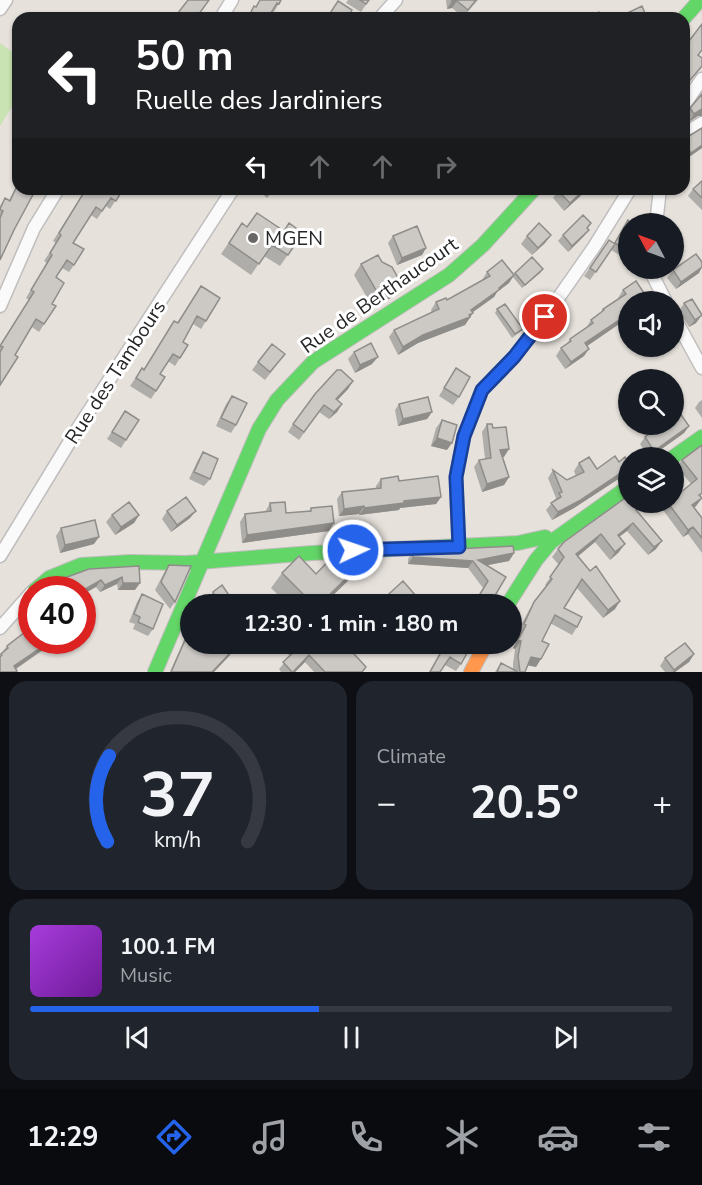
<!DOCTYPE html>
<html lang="en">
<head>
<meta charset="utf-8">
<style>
  body { margin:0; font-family:"Nunito Sans",sans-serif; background:#20242c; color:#f1f3f6; height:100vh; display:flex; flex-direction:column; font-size:22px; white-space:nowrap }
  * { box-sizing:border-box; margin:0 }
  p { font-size:20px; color:#9ea1a6 }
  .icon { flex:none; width:33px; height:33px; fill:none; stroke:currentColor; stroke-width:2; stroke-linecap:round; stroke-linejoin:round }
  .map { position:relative; height:672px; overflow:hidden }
  .side { display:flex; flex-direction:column; gap:9px; padding:9px; background:#0d0f14; flex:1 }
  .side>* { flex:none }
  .banner { position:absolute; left:12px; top:12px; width:678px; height:183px; border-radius:18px; box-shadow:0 2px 4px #0004; background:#202124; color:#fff; overflow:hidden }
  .needle { width:39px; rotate:311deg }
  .fabs { position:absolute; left:618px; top:213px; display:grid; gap:12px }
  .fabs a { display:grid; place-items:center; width:66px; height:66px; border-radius:50%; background:#171b24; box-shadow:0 2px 4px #0004; font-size:30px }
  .speed { position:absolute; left:18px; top:576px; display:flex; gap:12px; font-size:30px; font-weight:700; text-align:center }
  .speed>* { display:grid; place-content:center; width:78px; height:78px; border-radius:50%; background:#171b24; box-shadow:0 2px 4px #0004; line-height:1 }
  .speed .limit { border:9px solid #d22; background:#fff; color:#111 }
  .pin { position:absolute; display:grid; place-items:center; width:51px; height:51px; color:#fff; margin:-26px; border:3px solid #fff; border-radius:50%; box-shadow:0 2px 6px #0007 }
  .me { position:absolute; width:66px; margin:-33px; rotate:87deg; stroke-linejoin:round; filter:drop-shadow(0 0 4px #0008) }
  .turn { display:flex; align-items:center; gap:21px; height:126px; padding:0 24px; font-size:27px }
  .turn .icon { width:78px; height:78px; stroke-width:2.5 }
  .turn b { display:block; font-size:42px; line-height:51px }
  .lanes { display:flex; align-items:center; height:57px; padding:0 24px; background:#0003; justify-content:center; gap:30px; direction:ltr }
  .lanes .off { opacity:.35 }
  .big { font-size:45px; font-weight:700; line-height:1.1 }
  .side .widget { flex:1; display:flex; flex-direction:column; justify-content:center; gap:9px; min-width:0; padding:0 21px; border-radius:18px; background:#20242c }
  .side .dial { align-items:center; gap:0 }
  .dial svg { height:156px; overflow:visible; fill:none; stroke:#363941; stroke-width:7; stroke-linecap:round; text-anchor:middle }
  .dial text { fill:#f1f3f6; stroke:none }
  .song { display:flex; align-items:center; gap:18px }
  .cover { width:72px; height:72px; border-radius:9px; background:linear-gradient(135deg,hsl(280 70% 55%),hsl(280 70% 35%)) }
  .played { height:6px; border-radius:3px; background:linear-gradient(90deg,#2563eb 45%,#363941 45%) }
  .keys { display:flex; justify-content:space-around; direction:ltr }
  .heat { display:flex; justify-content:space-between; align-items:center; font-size:33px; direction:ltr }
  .side .tiles { flex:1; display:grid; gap:9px; grid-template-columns:1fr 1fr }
  .widget:last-child { grid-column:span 2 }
  .trip { position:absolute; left:180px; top:594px; width:342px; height:60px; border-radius:30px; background:#171b24; box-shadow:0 2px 4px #0004; font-weight:700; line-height:60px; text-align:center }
  .tabs { display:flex; height:96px; justify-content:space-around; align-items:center; background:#090b0e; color:#9ea1a6 }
  .tabs .icon { width:42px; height:42px }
  .tabs .selected { color:#2563eb }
  .tabs b { font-size:27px; color:#f1f3f6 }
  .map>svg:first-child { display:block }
</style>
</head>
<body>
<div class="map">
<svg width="702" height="672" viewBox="0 0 702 672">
  <rect width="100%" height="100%" fill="#e6e1db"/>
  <path fill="#cae3b2" d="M 0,43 L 18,56 L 18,97 L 0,126 Z"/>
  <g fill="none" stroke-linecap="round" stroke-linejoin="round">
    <defs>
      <path id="street" d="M 0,9 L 6,0
        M 221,18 L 232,0
        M 380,18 L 396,0
        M 684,105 L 702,79
        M 684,134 L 702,123
        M 656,224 L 660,189
        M 652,268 L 651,272 L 666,302
        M 0,306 L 34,228 L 58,189
        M 674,317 L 702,368
        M 459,547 L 456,477 L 464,436 L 482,390 L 514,357 L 545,317 L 594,247 L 630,189
        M 0,556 L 78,428 L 233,189
        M 0,628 L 32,592"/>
      <path id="fast" d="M 684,18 L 700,0
        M 672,458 L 702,437
        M 35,590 L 49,578 L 81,565 L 130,562 L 186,563 L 312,553 L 518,543 L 545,537 L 551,542
        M 508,604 L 536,560 L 551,542 L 628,487
        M 155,672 L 259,429 L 277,400 L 313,362 L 449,275 L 483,245 L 534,189"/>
      <path id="slow" d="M 471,672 L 486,644"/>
    </defs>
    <use href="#street" stroke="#bfbdbd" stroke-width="15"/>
    <use href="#fast" stroke="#bfbdbd" stroke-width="16"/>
    <use href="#slow" stroke="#bfbdbd" stroke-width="16"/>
    <use href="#street" stroke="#fbfafa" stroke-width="12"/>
    <use href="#fast" stroke="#63d668" stroke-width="14"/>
    <use href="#slow" stroke="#ff974d" stroke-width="14"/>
  </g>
  <path fill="#afada9" d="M 281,0 L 274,12 L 272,11 L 268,18 L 247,18 L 254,6 L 255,7 Z
    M 348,0 L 369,0 L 361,12 L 346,3 Z
    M 446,0 L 478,0 L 463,17 L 452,8 L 447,9 Z
    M 702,94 L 702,116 L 698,116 L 690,121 L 686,115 Z
    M 684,139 L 702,148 L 686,159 L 684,156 Z
    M 702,181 L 702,210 L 688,196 L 693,189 Z
    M 18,183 L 14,230 L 0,260 L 0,206 L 5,198 L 9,200 Z
    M 86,189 L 123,189 L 110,209 L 106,206 L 97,219 L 91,215 L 73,243 L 74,265 L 69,272 L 62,268 L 56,277 L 52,304 L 56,306 L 39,332 L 32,327 L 15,355 L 0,385 L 0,346 L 29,300 L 26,298 L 47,263 L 44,261 L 56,243 L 53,241 Z
    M 260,189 L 275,189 L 267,198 L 259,191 Z
    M 588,189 L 564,211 L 553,198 L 558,191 Z
    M 628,220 L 628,251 L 624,258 L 611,250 L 590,280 L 584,276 L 609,240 L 614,243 Z
    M 242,223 L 247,227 L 303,233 L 280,266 L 264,256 L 251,275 L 221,254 Z
    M 551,235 L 545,243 L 532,255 L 521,244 L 527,236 Z
    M 563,235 L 584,236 L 568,252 L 558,241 Z
    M 393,236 L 426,248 L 422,255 L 397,265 L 388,243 Z
    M 382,262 L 402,285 L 394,296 L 373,308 L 354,275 L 361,264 Z
    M 543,269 L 540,273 L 522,288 L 513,277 L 509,283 L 497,292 L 494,297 L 473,312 L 465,325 L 418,343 L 398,355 L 389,337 L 394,330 L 432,313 L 431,310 L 436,302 L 447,300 L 482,280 L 487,272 L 514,275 L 515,273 Z
    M 673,270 L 699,273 L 676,289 L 667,278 Z
    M 636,281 L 628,302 L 587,346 L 584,356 L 565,369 L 556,356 L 561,348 L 566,345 L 570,339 L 586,328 L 591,320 L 600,313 L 603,309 L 619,299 L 618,298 L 623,290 Z
    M 201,286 L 206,321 L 201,329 L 193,324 L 183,342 L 180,358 L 175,366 L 168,361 L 160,374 L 156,391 L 151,399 L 130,386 L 142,368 L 144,369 L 174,321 L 177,323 Z
    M 684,303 L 696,323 L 689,327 L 679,311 Z
    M 497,309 L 520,332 L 512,338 L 495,313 Z
    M 354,352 L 372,364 L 355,373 L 348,359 Z
    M 258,362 L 279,362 L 265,380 L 252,370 Z
    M 456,368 L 459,397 L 453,405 L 439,396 Z
    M 353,381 L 348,389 L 337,400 L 342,404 L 337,412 L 329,419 L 319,412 L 299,440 L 288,432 L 293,424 Z
    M 232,396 L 236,425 L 231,433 L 216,426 L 226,404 Z
    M 702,400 L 702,418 L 695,408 L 699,402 Z
    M 399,404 L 432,412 L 427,419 L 398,426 L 395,410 Z
    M 125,411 L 126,440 L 121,448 L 107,439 Z
    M 442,420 L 447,450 L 431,446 L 436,428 Z
    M 487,424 L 493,428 L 509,449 L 503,457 L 509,477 L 504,485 L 482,492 L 474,467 L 479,460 L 485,459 L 482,432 Z
    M 655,424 L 674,424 L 689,426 L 684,433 L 649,458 L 640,444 L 645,437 L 652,432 L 651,430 Z
    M 702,445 L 701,497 L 702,498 L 696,506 L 694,508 L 702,518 L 702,553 L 688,534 L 683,537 L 663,510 L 669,502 L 691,484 L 677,467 L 682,460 Z
    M 203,452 L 210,479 L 204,486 L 189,479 L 198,460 Z
    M 619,462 L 628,462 L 628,470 L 626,474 L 574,508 L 552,520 L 546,510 L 556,498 L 548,478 L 553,470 L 567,480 L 576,476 L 574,471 L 579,463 L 597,469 Z
    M 381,479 L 399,481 L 441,497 L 436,504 L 400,508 L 399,510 L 359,515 L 359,514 L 339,516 L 337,499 L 342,492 L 376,489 L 376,486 Z
    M 270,503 L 286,513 L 309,511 L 311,508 L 329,531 L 242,543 L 240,522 L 245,514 L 265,512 Z
    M 167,511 L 190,518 L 171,532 L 162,519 Z
    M 637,511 L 656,549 L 648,555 L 627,531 L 619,537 L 619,552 L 610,560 L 595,542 L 578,556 L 590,571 L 620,601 L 615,609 L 603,618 L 577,588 L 564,608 L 577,627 L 572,635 L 550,623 L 542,641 L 536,667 L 528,665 L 525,672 L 495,672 L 501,663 L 513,670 L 513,664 L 515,649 L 513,648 L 520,633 L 518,631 L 529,610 L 547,586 L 545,585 L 559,565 L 552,557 L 558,549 Z
    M 112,515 L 139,515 L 134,523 L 115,535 L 106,522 Z
    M 61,528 L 94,544 L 60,553 L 56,536 Z
    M 413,551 L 514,553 L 509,561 L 487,565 L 490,604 L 473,604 L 483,588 L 468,568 L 408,564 L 408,559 Z
    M 368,557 L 357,572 L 324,604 L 287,604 L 271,588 L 282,573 L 316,574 Z
    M 169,565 L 175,602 L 170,609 L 155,590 L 164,573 Z
    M 139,566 L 135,590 L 118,590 L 117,584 L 100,592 L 96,587 L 82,590 L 50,590 L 53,586 Z
    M 213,592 L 235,604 L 211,602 L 209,598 Z
    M 142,594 L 153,629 L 148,636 L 133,629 L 135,624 L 129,622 L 137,602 Z
    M 27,624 L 55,642 L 16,669 L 17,671 L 16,672 L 0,672 L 0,655 L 7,646 L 24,633 L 22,630 Z
    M 190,626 L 190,644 L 230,655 L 214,672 L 170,672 Z
    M 292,644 L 362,672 L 314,672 L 305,662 L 295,672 L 281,672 L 279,669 L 290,656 L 286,652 Z
    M 441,644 L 472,644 L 461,664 L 456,671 L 445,665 L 440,672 L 429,672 L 439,654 L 436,652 Z
    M 694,654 L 689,662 L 675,672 L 665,672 L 660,666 L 665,658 Z"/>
  <path fill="#8f8d8a" d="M 452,1 L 457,1 L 452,8 L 447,9 Z
    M 702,109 L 702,116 L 698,116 L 690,121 L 694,114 Z
    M 702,145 L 702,148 L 686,159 L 691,153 Z
    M 585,189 L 588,189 L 564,211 L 570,203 Z
    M 589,230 L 584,236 L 568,252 L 572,246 Z
    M 551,235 L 545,243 L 532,255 L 538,248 Z
    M 426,248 L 422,255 L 397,265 L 402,258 Z
    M 702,267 L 699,273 L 676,289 L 681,282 Z
    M 543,269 L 540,273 L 522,288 L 525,285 Z
    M 514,275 L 509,283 L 497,292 L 494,297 L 470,314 L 473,313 L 465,325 L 418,343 L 398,355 L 403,347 L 499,288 Z
    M 402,285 L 394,296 L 373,308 L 380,297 Z
    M 628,314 L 628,318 L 580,351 L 585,343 Z
    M 702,315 L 696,323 L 689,327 L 695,320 Z
    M 589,349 L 584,356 L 565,369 L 571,362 Z
    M 378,357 L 372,364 L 355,373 L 360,365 Z
    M 353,381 L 348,389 L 331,407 L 336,399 Z
    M 342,404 L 337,412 L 329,419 L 334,412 Z
    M 432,412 L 427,419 L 398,426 L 403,419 Z
    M 689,426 L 684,433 L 649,458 L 654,451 Z
    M 437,438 L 452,443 L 447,450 L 431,446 Z
    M 509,449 L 504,457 L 495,458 L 500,450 Z
    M 628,468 L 628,470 L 626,474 L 574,508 L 552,520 L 558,512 Z
    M 509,477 L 504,485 L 482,492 L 487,484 Z
    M 441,497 L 436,504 L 400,508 L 399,510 L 359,515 L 364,508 L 404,501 Z
    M 702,498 L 696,506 L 687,513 L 692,505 Z
    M 364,506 L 359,514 L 339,516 L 344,509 Z
    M 196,511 L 190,518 L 171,532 L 177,525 Z
    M 139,515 L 134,523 L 115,535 L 121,527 Z
    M 334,523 L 329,531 L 242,543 L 247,535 Z
    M 633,523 L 627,531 L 612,542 L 618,535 Z
    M 693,527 L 688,534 L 683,537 L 688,530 Z
    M 601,534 L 595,542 L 571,562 L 576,554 Z
    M 99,537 L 94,544 L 60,553 L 65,545 Z
    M 662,541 L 656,549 L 648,555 L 654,547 Z
    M 625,544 L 619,552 L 610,560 L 615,552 Z
    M 514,553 L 509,561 L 478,567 L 478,560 Z
    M 368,557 L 357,572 L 324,604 L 320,604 Z
    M 413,557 L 473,561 L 468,568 L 408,564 Z
    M 122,577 L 117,584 L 100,592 L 105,585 Z
    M 101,580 L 96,587 L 82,595 L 82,591 Z
    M 123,583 L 140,583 L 135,590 L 118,590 Z
    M 620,601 L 615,609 L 603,618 L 608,610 Z
    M 52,640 L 56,640 L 11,672 L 14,666 Z
    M 518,640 L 521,641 L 515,649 L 513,648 Z
    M 234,649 L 230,655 L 214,672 L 212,672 Z
    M 694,654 L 689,662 L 675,672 L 673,672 L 674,670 Z
    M 309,655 L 305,662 L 295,672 L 293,672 Z
    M 531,657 L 541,659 L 536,667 L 526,665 Z"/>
  <path fill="#ccc9c5" stroke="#8f8d8a" stroke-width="1.5" d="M 188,0 L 209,0 L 196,18 L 174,18 Z
    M 260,0 L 281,0 L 279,4 L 277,3 L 268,18 L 248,18 L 254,6 L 256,7 Z
    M 360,0 L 369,0 L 366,4 Z
    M 452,0 L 476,0 L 468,10 L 457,1 L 452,1 Z
    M 338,1 L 352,10 L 347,18 L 327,18 Z
    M 642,6 L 647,18 L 617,18 Z
    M 599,12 L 602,18 L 588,18 Z
    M 702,24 L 702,50 L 698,55 L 702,58 L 702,66 L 685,86 L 684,85 L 684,44 L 687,40 L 689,41 Z
    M 702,94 L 702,109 L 694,114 L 690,108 Z
    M 702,128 L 702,145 L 691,153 L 684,143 L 684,139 Z
    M 702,181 L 702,198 L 693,189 Z
    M 18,184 L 18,189 L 36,189 L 14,230 L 0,260 L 0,218 L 3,211 L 0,209 L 5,198 L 10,201 Z
    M 86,189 L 123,189 L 116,201 L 111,198 L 102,211 L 96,207 L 73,243 L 84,249 L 74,265 L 67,260 L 56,277 L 64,283 L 52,304 L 56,306 L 44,324 L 36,319 L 15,355 L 18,357 L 0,385 L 0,352 L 3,347 L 0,346 L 34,292 L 31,290 L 52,255 L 50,253 L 61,235 L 59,233 Z
    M 560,189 L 585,189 L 570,203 L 558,191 Z
    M 257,213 L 284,231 L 289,223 L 303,233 L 288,255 L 272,245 L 259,264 L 229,243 L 242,223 L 247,227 Z
    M 583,215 L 591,223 L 587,228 L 589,230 L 572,246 L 563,235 Z
    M 628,220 L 633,224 L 628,224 L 628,251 L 615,243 Z
    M 539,223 L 551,235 L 538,248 L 527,236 Z
    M 417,226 L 426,248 L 402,258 L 393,236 Z
    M 609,240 L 615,244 L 596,272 L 590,268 Z
    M 696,254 L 702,262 L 702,267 L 681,282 L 673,270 Z
    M 378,255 L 382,262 L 392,267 L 402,285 L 380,297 L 361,264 Z
    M 532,257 L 543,269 L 525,285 L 515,273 Z
    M 502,260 L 514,275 L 499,288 L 500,289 L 471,310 L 473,313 L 469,315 L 470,317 L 423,335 L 403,347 L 394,330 L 439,309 L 436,302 L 446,298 L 447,300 L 490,276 L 487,272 Z
    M 636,281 L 650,302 L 628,302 L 628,314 L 585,343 L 589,349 L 571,362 L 561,348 L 571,341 L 570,339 L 593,323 L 591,320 L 604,310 L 603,309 L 626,294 L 623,290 Z
    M 201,286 L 220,298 L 206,321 L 197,316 L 183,342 L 188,345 L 180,358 L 173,354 L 160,374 L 165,377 L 156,391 L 136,378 L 142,368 L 144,370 L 174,321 L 178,323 Z
    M 692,299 L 702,315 L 695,320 L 684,303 Z
    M 505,304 L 523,329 L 515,334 L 497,309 Z
    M 371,343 L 378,357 L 360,365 L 354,352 Z
    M 272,344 L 285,354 L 270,372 L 258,362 Z
    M 456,368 L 470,377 L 459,397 L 444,388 Z
    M 337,370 L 341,370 L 353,381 L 336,399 L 342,404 L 334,412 L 324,405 L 304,432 L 293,424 L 315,394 Z
    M 232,396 L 247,403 L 236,425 L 221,418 Z
    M 428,397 L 432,412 L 403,419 L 399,404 Z
    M 677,409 L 689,426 L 654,451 L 645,437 L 659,427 L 657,424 L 674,424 L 674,411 Z
    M 125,411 L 139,420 L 126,440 L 112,432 Z
    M 442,420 L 457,425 L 452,443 L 437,438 Z
    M 487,424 L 492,424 L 493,428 L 506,427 L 509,449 L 500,450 L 509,477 L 487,484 L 479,460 L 491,458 Z
    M 702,445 L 702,493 L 699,495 L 702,498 L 692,505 L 702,518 L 702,538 L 693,527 L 688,530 L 668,503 L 674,502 L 674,498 L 697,479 L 682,460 Z
    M 203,452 L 218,459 L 210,479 L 194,472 Z
    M 615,456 L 619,462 L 625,457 L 628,462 L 628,468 L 579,501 L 558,512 L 551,503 L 561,497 L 559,493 L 562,492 L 553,470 L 567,480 L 584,472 L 579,463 L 589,457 L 597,469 Z
    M 398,476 L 399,481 L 438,476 L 441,497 L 404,501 L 404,503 L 364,508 L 364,506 L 344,509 L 342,492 L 381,488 L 381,479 Z
    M 628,496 L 628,502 L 635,502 L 639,508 L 636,510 L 662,541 L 654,547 L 633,523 L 618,535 L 625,544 L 615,552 L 601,534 L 576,554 L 590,571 L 596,566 L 620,601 L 608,610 L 582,579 L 564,608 L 582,617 L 577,627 L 555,615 L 542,641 L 549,644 L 541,659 L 531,657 L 525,672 L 520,672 L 518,656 L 521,641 L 518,640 L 526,625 L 524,624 L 534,602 L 552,579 L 550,577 L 564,557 L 558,549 L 564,542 Z
    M 186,497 L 196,511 L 177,525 L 167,511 Z
    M 129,502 L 139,515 L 121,527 L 112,515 Z
    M 285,502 L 286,513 L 311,511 L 311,508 L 332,506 L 334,523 L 247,535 L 245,514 L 271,511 L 270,503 Z
    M 95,520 L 99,537 L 65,545 L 61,528 Z
    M 513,546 L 514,553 L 478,560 L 506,577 L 490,604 L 474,604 L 488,581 L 473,561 L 413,557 L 413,551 Z
    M 358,547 L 368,557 L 320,604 L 313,604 L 282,573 L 299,556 L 316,574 L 341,548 Z
    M 169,565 L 191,566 L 175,602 L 161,582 Z
    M 139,566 L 140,583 L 123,583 L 122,577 L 105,585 L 101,580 L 82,591 L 82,590 L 55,590 L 53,586 L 59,580 L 89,569 Z
    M 403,581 L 416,596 L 406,604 L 378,604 Z
    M 222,585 L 235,604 L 207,604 L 216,598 L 213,592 Z
    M 142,594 L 163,604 L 153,629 L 138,622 L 140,617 L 134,614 Z
    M 32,621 L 32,640 L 52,640 L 14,666 L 17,671 L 15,672 L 0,672 L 0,657 L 2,655 L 1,654 L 8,648 L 7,646 L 30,628 L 27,624 Z
    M 190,629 L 190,644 L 230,644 L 234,649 L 212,672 L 171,672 Z
    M 685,643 L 694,654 L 674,670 L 665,658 Z
    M 292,644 L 345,644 L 366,667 L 362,672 L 325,672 L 309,655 L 293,672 L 292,672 L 283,662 L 296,650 L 291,645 Z
    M 442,644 L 472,644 L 461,664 L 450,657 L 440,672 L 430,672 L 444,647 L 441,645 Z
    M 501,663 L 518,672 L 497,672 Z"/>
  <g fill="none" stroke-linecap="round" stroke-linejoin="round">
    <defs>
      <path id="route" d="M 353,550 L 459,547 L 456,477 L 464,436 L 482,390 L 514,357 L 545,317"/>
    </defs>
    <use href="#route" stroke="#184099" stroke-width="15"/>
    <use href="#route" stroke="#2563eb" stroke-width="10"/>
  </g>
  <circle fill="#6a6866" stroke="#fff" stroke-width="2" cx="253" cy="238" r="6"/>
  <g text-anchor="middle" stroke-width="6" stroke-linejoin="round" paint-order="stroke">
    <g font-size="20" fill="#272727" stroke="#fff" text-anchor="start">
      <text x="265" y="245">MGEN</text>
    </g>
    <g font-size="20" fill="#272727" stroke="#fff">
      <text transform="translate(379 295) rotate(-35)" y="7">Rue de Berthaucourt</text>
      <text transform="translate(115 372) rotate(-57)" y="7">Rue des Tambours</text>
    </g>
  </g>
</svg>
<div class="fabs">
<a><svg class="needle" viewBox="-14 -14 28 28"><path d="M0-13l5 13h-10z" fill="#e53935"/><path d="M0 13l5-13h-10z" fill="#9ea1a6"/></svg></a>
<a><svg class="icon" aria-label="sound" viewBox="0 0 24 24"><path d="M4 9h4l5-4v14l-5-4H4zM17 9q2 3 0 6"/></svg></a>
<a><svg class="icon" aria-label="search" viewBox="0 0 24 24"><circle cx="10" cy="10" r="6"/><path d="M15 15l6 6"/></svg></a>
<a><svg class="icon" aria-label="layers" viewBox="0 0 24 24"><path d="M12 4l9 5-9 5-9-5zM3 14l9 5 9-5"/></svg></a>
</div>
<div class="speed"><div class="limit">40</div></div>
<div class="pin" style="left:545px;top:317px;background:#d93025"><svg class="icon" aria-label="arrive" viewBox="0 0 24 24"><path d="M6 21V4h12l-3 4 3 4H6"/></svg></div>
<svg class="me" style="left:353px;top:550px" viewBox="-20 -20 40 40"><circle r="17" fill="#2563eb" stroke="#fff" stroke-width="3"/><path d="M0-11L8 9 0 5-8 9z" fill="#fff"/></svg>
<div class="trip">12:30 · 1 min · 180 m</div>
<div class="banner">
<div class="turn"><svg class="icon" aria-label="left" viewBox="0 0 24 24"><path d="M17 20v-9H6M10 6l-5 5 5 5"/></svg><div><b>50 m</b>Ruelle des Jardiniers</div></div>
<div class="lanes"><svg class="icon" aria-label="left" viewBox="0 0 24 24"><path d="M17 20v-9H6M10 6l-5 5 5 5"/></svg><svg class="icon off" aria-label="ahead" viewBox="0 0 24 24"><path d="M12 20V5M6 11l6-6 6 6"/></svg><svg class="icon off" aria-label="ahead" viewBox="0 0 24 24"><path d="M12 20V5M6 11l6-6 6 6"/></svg><svg class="icon off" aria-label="right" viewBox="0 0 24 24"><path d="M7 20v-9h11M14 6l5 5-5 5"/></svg></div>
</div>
</div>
<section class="side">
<div class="tiles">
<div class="widget dial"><svg viewBox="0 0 100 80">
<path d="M14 69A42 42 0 1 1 86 69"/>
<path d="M14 69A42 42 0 0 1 15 25" stroke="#2563eb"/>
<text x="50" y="56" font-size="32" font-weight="700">37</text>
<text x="50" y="72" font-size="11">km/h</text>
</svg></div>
<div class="widget"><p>Climate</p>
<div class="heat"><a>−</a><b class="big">20.5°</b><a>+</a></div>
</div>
<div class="widget">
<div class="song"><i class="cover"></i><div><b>100.1 FM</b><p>Music</p></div></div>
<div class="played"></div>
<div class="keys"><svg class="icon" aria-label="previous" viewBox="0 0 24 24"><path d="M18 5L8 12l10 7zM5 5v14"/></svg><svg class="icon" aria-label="pause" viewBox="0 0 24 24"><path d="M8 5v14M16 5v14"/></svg><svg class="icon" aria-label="next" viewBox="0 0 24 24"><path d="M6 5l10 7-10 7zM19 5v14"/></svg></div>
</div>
</div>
</section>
<nav class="tabs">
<b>12:29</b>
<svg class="icon selected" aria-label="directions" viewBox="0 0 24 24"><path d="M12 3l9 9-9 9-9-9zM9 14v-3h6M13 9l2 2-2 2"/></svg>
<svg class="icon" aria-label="music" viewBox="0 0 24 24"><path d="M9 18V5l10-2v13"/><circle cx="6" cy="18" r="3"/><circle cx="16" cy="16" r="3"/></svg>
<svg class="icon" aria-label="phone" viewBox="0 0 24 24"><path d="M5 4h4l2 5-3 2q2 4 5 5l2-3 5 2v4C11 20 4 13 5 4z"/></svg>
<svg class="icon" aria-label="climate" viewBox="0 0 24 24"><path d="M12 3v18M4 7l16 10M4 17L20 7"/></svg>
<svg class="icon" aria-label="car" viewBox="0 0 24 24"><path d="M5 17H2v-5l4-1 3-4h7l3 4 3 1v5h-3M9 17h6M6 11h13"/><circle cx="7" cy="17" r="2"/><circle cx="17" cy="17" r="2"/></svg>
<svg class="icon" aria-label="filters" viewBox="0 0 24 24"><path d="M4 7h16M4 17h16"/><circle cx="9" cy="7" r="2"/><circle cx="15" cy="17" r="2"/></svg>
</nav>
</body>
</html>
